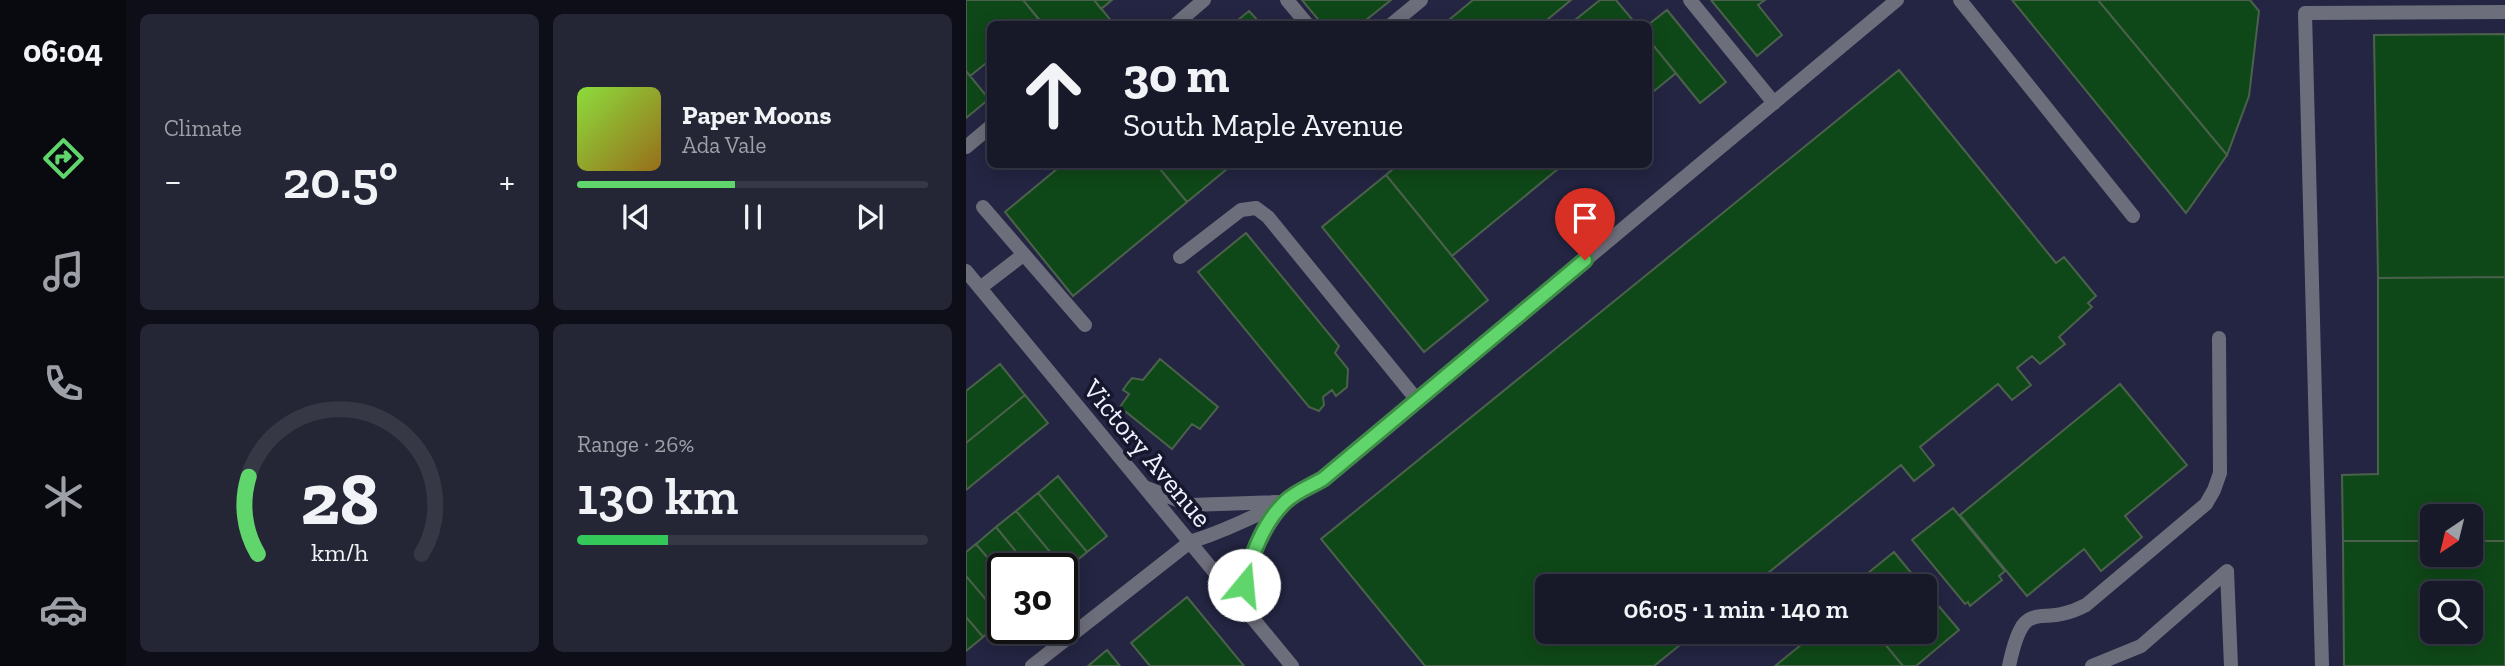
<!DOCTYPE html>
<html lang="en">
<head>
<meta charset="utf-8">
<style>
  body { margin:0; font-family:"Zilla Slab",serif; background:#242635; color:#f1f3f6; height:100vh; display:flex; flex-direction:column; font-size:26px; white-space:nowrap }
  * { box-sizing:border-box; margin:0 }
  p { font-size:23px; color:#9ea0a8 }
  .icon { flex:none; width:38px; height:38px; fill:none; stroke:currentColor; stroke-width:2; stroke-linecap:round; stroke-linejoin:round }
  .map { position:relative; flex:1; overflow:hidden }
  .sheet { display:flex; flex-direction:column; gap:14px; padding:14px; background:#0d0e17; width:840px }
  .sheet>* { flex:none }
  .top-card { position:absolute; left:21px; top:21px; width:665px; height:147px; border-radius:10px; box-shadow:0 4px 18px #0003,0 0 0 2px #363846; background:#171929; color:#f1f3f6; overflow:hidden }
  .needle { width:46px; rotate:215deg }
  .controls { position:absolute; left:1454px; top:504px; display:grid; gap:14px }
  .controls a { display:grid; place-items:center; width:63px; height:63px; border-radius:10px; background:#171929; box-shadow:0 4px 18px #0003,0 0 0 2px #363846; font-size:35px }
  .speed { position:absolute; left:21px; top:553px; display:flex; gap:14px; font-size:35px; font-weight:700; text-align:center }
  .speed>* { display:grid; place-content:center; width:91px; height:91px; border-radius:50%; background:#171929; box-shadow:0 4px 18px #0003,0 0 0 2px #363846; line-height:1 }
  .speed .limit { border:4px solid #111; border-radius:10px; background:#fff; color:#111 }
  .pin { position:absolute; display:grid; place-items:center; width:60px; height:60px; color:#fff; margin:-72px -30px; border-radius:50% 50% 50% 0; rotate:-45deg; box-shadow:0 0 7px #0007 }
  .pin .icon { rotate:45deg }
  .me { position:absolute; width:77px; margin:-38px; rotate:17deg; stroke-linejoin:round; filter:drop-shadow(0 0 5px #0008) }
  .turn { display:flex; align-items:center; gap:24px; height:147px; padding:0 21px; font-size:32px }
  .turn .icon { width:91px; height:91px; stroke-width:2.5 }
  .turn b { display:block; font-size:49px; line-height:60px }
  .big { font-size:52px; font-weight:600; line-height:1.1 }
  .sheet .card { flex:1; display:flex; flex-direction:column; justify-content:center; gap:10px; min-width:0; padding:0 24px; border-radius:10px; background:#242635 }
  .sheet .dial { align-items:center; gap:0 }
  .dial svg { height:182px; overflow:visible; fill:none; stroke:#363846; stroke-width:7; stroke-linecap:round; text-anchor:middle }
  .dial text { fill:#f1f3f6; stroke:none }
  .song { display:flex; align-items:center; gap:21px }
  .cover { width:84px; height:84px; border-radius:10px; background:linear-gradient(135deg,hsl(90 70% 55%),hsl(40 70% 35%)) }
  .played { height:7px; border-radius:4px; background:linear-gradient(90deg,#5fd56b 45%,#363846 45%) }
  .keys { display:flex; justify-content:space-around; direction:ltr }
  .heat { display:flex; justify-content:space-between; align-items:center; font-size:38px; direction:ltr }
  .charge { height:10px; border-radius:5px; background:linear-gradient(90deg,#34c759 26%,#363846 0) }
  .sheet .tiles { flex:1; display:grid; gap:14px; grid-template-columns:repeat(2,1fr) }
  .trip { position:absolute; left:569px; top:574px; width:402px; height:70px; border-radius:10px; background:#171929; box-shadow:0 4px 18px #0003,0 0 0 2px #363846; font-weight:600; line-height:70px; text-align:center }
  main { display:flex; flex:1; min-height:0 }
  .tabs { display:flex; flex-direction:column; width:126px; justify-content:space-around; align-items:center; background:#090a10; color:#9ea0a8 }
  .tabs .icon { width:49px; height:49px }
  .tabs .selected { color:#5fd56b }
  .tabs b { font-size:32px; color:#f1f3f6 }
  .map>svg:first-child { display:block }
</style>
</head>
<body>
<main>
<nav class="tabs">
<b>06:04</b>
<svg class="icon selected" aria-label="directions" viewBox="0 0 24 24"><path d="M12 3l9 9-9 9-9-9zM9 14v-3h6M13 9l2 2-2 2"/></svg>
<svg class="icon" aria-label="music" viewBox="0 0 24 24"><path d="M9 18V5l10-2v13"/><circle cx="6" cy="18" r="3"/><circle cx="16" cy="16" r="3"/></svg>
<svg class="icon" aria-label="phone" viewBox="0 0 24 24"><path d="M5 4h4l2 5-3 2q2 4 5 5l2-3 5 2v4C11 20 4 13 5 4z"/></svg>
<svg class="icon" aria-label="climate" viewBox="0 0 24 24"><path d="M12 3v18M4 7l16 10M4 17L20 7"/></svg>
<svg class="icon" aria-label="car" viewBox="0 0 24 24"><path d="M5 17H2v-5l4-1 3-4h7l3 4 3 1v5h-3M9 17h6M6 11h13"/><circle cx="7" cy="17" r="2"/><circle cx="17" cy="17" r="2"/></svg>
</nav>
<section class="sheet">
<div class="tiles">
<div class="card"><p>Climate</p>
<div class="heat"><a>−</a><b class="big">20.5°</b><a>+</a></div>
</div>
<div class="card">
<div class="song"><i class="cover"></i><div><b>Paper Moons</b><p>Ada Vale</p></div></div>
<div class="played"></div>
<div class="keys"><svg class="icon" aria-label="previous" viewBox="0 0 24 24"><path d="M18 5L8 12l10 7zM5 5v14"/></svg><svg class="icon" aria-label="pause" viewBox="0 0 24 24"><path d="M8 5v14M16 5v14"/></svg><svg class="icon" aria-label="next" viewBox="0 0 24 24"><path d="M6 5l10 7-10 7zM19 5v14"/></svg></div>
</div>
<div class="card dial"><svg viewBox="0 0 100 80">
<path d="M14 69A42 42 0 1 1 86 69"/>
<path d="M14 69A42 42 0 0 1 10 35" stroke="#5fd56b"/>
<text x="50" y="56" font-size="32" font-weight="700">28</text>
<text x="50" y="72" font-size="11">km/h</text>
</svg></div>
<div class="card"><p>Range · 26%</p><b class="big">130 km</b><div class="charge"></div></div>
</div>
</section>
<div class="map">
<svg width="1539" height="666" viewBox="0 0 1539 666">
  <rect width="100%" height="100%" fill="#1f2137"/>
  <path fill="#232542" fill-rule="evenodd" d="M 0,0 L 1539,0 L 1539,666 L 0,666 ZM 24,24 L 682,24 L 682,164 L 24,164 ZM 1466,516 L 1505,516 L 1505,555 L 1466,555 ZM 37,569 L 96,569 L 96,628 L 37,628 ZM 581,586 L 959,586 L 959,632 L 581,632 ZM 1466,593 L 1505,593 L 1505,632 L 1466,632 Z"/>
  <path fill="#0f4818" stroke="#4c614c" stroke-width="2" fill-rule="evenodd" d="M 0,0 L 57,0 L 73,20 L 68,24 L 24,24 L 24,60 L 4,76 L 0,71 Z
    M 57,0 L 128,0 L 148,24 L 77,24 Z
    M 128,0 L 146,0 L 135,9 Z
    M 336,0 L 425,0 L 395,24 L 356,24 Z
    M 507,0 L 605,0 L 576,24 L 478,24 Z
    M 634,0 L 650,0 L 670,24 L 604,24 Z
    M 745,0 L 799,0 L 792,5 L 816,35 L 791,56 Z
    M 1046,0 L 1132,0 L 1261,155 L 1220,213 Z
    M 1132,0 L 1284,0 L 1293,11 L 1283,96 L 1261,155 Z
    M 701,10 L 760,82 L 734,103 L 682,39 L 682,25 Z
    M 283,11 L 295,24 L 267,24 Z
    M 1539,34 L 1539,277 L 1412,278 L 1408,35 Z
    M 682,39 L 710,73 L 682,96 Z
    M 933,70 L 1090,263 L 1098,257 L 1130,296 L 1122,303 L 1126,307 L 1093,337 L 1099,344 L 1074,364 L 1066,356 L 1051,368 L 1065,385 L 1046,400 L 1032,384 L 954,447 L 968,465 L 948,481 L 935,465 L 786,586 L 581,586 L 581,632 L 730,632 L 688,666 L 459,666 L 355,539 Z
    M 0,71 L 23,99 L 0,118 Z
    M 97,164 L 190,164 L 221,202 L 107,296 L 39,212 Z
    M 190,164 L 267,164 L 221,202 Z
    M 433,164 L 598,164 L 486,256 L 420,175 Z
    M 420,175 L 522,300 L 458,352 L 356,227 Z
    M 280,233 L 373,346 L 369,353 L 382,369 L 381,387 L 370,396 L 366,390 L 357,397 L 358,405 L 353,411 L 343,407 L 232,272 Z
    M 1539,277 L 1539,541 L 1505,541 L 1505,516 L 1466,516 L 1466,541 L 1377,541 L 1376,475 L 1412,474 L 1412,278 Z
    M 194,359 L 252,407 L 234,429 L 226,424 L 206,449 L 154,407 L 163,394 L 157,390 L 161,384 L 166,378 L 177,380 Z
    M 34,364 L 59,395 L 0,443 L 0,391 Z
    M 1154,384 L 1221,465 L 1159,516 L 1176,537 L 1135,571 L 1118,549 L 1061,596 L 994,515 Z
    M 59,395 L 82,423 L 0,490 L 0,443 Z
    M 92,476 L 141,536 L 121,552 L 72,493 Z
    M 72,493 L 121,552 L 99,570 L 50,511 Z
    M 987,508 L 1039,571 L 1033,576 L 1036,580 L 1004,606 L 1002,602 L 999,604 L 946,540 Z
    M 50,511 L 99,570 L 96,572 L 96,569 L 64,569 L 30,527 Z
    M 30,527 L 64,569 L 37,569 L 37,576 L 10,544 Z
    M 1377,541 L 1466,541 L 1466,555 L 1505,555 L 1505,541 L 1539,541 L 1539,666 L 1378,666 ZM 1466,593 L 1505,593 L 1505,632 L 1466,632 Z
    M 10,544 L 37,576 L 37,620 L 0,576 L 0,552 Z
    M 928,552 L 956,586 L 886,586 Z
    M 0,576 L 37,620 L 17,637 L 0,617 Z
    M 959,590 L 993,630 L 950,666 L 937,666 L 909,632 L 959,632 Z
    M 221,597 L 278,666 L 184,666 L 165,643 Z
    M 0,617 L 17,637 L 0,651 Z
    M 851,632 L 909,632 L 937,666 L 809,666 Z
    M 141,650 L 154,666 L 122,666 Z"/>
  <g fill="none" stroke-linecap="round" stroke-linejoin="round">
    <path stroke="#6d6e7b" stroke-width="14" d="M 321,0 L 341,24
      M 724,0 L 808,103
      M 994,0 L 1167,216
      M 210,24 L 238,0
      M 426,24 L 455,0
      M 0,147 L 24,127
      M 17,207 L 119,325
      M 214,257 L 275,210 L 290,208 L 302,217 L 451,400
      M 14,288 L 57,255
      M 1043,666 C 1059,591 1071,631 1120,605 L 1240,504 L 1248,490 L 1254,473 L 1253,338
      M 1126,666 L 1175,646 L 1261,571 L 1265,666
      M 1356,666 L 1339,13 L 1539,12"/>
    <path stroke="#6d6e7b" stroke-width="14" d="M 0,271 L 326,666
      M 181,488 L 224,505 L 311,502
      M 284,614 C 282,606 279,596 279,587 C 278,559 303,524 319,502
      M 66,666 L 224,542 C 271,527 315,504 357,479 L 931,0"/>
  </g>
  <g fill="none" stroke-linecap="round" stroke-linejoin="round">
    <defs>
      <path id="route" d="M 278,585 C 285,556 297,523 319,502 C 329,492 345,486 357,479 L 619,260"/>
    </defs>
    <use href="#route" stroke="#3e8a46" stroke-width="18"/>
    <use href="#route" stroke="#5fd56b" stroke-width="12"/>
  </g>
  <g text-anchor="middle" stroke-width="7" stroke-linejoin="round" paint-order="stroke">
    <g font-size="28" fill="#eff1fe" stroke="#16172d">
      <text transform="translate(182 453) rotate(50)" y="10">Victory Avenue</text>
    </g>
  </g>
</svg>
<div class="controls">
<a><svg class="needle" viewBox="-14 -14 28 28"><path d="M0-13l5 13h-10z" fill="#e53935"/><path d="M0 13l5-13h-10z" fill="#9ea0a8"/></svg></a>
<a><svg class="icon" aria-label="search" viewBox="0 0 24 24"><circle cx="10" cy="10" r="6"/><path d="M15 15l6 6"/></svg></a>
</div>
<div class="speed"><div class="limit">30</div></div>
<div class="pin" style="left:619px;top:260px;background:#d93025"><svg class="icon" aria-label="arrive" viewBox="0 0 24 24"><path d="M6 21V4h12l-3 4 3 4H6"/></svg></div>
<svg class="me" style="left:278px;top:585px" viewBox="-20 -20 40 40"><circle r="19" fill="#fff"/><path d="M0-13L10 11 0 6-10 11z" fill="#5fd56b"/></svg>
<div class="trip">06:05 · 1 min · 140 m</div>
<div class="top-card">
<div class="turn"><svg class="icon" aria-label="ahead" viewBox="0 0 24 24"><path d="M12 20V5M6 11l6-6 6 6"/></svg><div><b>30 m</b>South Maple Avenue</div></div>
</div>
</div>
</main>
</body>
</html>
